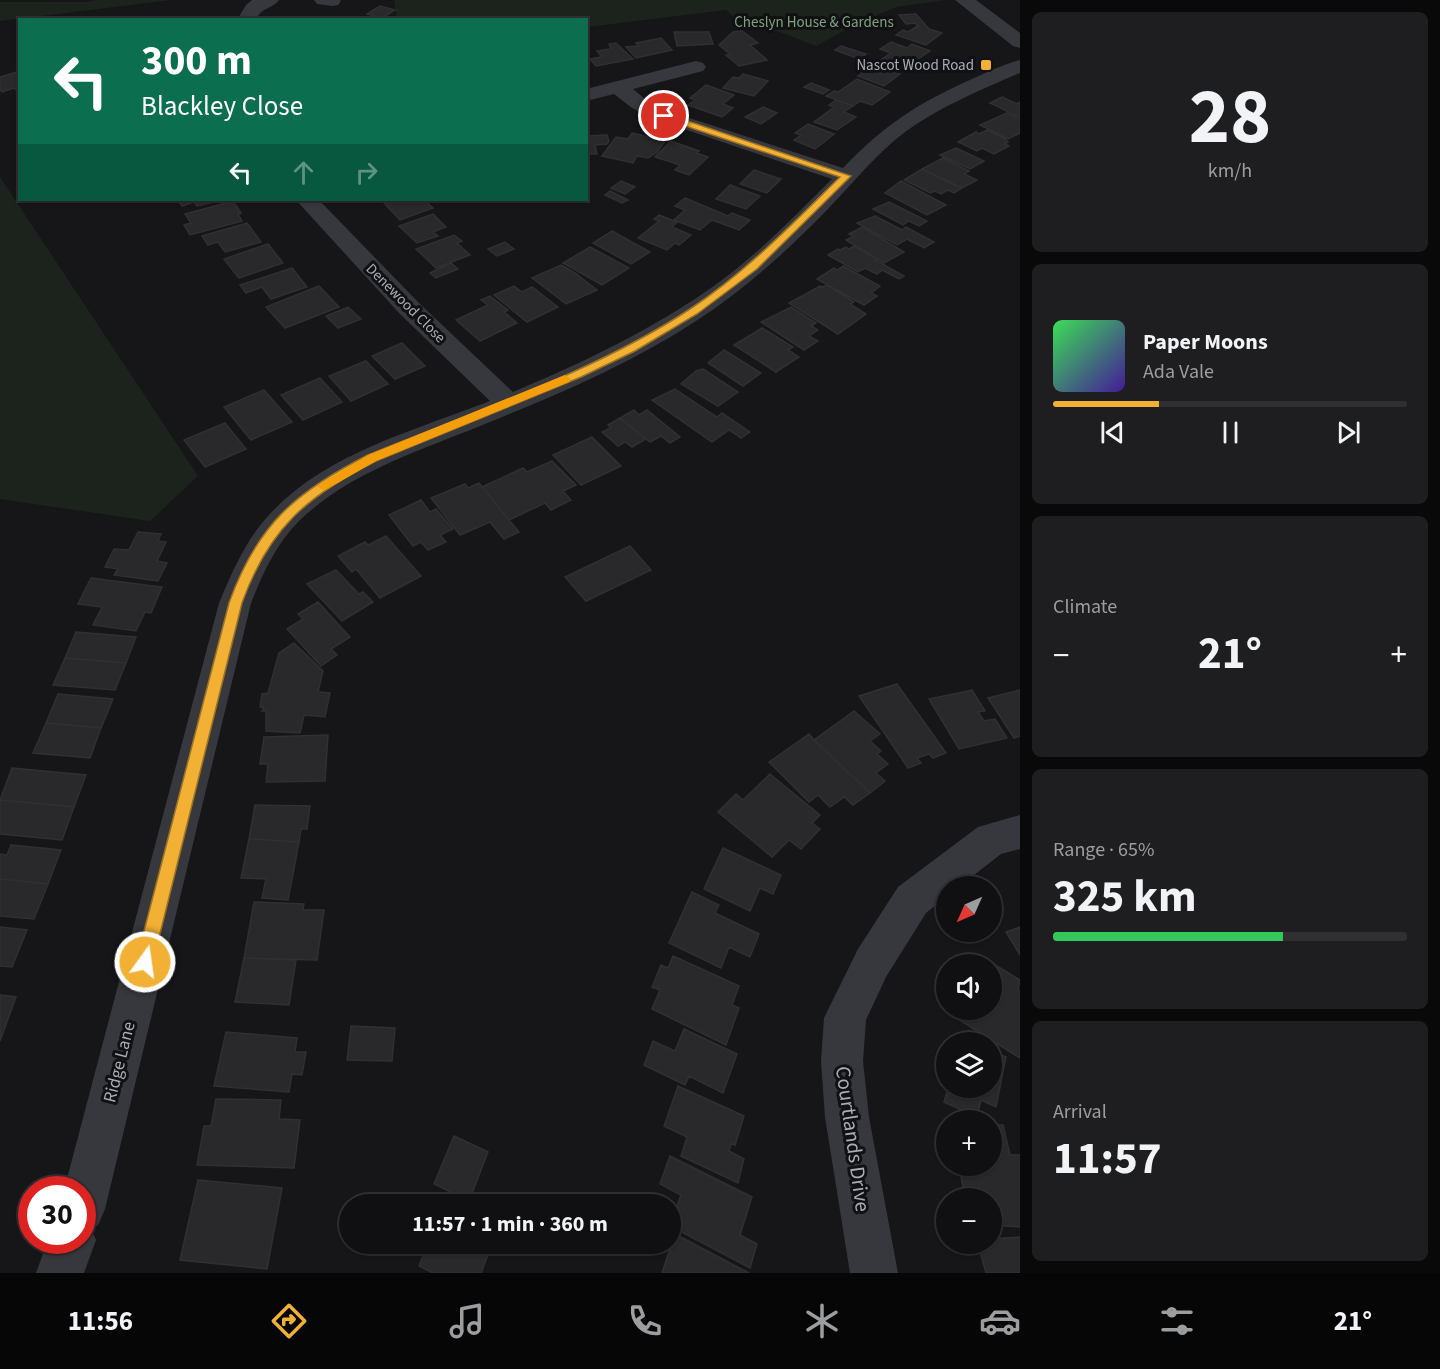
<!DOCTYPE html>
<html lang="en">
<head>
<meta charset="utf-8">
<style>
  body { margin:0; font-family:"Source Sans 3",sans-serif; background:#1e1e20; color:#f1f3f6; height:100vh; display:flex; flex-direction:column; font-size:22px; white-space:nowrap }
  * { box-sizing:border-box; margin:0 }
  p { font-size:20px; color:#9c9d9f }
  .icon { flex:none; width:33px; height:33px; fill:none; stroke:currentColor; stroke-width:2; stroke-linecap:round; stroke-linejoin:round }
  .map { position:relative; flex:1; overflow:hidden }
  .drawer { display:flex; flex-direction:column; gap:12px; padding:12px; background:#09090a; width:420px }
  .drawer>* { flex:none }
  .banner { position:absolute; left:18px; top:18px; width:570px; height:183px; border-radius:0px; box-shadow:0 2px 4px #0004,0 0 0 2px #303032; background:#0b6e4f; color:#fff; overflow:hidden }
  .needle { width:39px; rotate:225deg }
  .tools { position:absolute; left:936px; top:876px; display:grid; gap:12px }
  .tools a { display:grid; place-items:center; width:66px; height:66px; border-radius:50%; background:#101012; box-shadow:0 2px 4px #0004,0 0 0 2px #303032; font-size:30px }
  .speed { position:absolute; left:18px; top:1176px; display:flex; gap:12px; font-size:30px; font-weight:700; text-align:center }
  .speed>* { display:grid; place-content:center; width:78px; height:78px; border-radius:50%; background:#101012; box-shadow:0 2px 4px #0004,0 0 0 2px #303032; line-height:1 }
  .speed .limit { border:9px solid #d22; background:#fff; color:#111 }
  .pin { position:absolute; display:grid; place-items:center; width:51px; height:51px; color:#fff; margin:-26px; border:3px solid #fff; border-radius:50%; box-shadow:0 2px 6px #0007 }
  .me { position:absolute; width:66px; margin:-33px; rotate:14deg; stroke-linejoin:round; filter:drop-shadow(0 0 4px #0008) }
  .turn { display:flex; align-items:center; gap:21px; height:126px; padding:0 24px; font-size:27px }
  .turn .icon { width:78px; height:78px; stroke-width:2.5 }
  .turn b { display:block; font-size:42px; line-height:51px }
  .lanes { display:flex; align-items:center; height:57px; padding:0 24px; background:#0003; justify-content:center; gap:30px; direction:ltr }
  .lanes .off { opacity:.35 }
  .big { font-size:45px; font-weight:700; line-height:1.1 }
  .drawer .card { flex:1; display:flex; flex-direction:column; justify-content:center; gap:9px; min-width:0; padding:0 21px; border-radius:9px; background:#1e1e20 }
  .drawer .dial { align-items:center; gap:0 }
  .dial b { font-size:78px; line-height:1 }
  .song { display:flex; align-items:center; gap:18px }
  .cover { width:72px; height:72px; border-radius:9px; background:linear-gradient(135deg,hsl(130 70% 55%),hsl(260 70% 35%)) }
  .played { height:6px; border-radius:3px; background:linear-gradient(90deg,#f2b134 30%,#303032 30%) }
  .keys { display:flex; justify-content:space-around; direction:ltr }
  .heat { display:flex; justify-content:space-between; align-items:center; font-size:33px; direction:ltr }
  .charge { height:9px; border-radius:4px; background:linear-gradient(90deg,#34c759 65%,#303032 0) }
  .trip { position:absolute; left:339px; top:1194px; width:342px; height:60px; border-radius:30px; background:#101012; box-shadow:0 2px 4px #0004,0 0 0 2px #303032; font-weight:700; line-height:60px; text-align:center }
  .dock { display:flex; height:96px; justify-content:space-around; align-items:center; background:#060607; color:#9c9d9f }
  .dock .icon { width:42px; height:42px }
  .dock .on { color:#f2b134 }
  .dock b { font-size:27px; color:#f1f3f6 }
  main { display:flex; flex:1; min-height:0 }
  .map>svg:first-child { display:block }
</style>
</head>
<body>
<main>
<div class="map">
<svg width="1020" height="1273" viewBox="0 0 1020 1273">
  <rect width="100%" height="100%" fill="#161618"/>
  <path fill="#1c231d" d="M 95,0 L 171,0 L 0,21 L 0,2 L 88,2 Z
    M 394,0 L 945,0 L 896,7 L 862,21 L 816,46 L 780,32 L 739,22 L 726,10 L 587,27 L 586,20 L 397,19 Z
    M 0,177 L 198,476 L 150,521 L 0,499 Z"/>
  <path fill="#29292c" stroke="#303034" stroke-width="1.5" d="M 380,6 L 395,10 L 382,18 L 367,14 Z
    M 916,14 L 929,29 L 942,33 L 926,45 L 896,35 L 903,30 L 908,32 L 918,26 L 915,23 L 906,24 L 899,15 Z
    M 742,31 L 758,43 L 750,45 L 767,60 L 739,66 L 726,55 L 730,54 L 719,45 L 733,32 Z
    M 674,32 L 709,32 L 713,44 L 677,46 Z
    M 661,38 L 672,50 L 636,58 L 626,47 L 639,46 L 636,43 Z
    M 891,42 L 907,48 L 912,44 L 930,51 L 915,61 L 908,59 L 899,65 L 882,59 L 891,53 L 880,49 Z
    M 616,43 L 633,59 L 596,66 L 590,59 L 602,57 L 597,51 L 611,49 L 609,44 Z
    M 841,46 L 866,54 L 859,59 L 835,50 Z
    M 882,59 L 899,65 L 891,71 L 900,74 L 884,86 L 858,76 L 863,73 L 856,70 L 867,62 L 874,65 Z
    M 20,71 L 20,93 L 14,88 L 2,92 L 0,90 L 0,77 Z
    M 743,74 L 768,81 L 754,96 L 723,88 L 733,77 L 739,78 Z
    M 857,79 L 890,92 L 872,105 L 860,101 L 853,106 L 826,96 L 834,91 L 838,92 Z
    M 811,83 L 829,90 L 823,94 L 804,87 Z
    M 706,85 L 734,95 L 723,104 L 733,108 L 722,117 L 688,105 L 695,100 L 690,98 Z
    M 1002,97 L 1017,104 L 1020,102 L 1020,117 L 990,103 Z
    M 836,100 L 853,106 L 844,112 L 856,117 L 837,130 L 814,122 L 834,107 L 829,105 Z
    M 763,107 L 777,113 L 761,124 L 745,117 Z
    M 1007,113 L 1020,119 L 1020,133 L 1008,139 L 980,125 Z
    M 808,124 L 834,134 L 815,149 L 794,140 L 801,135 L 795,133 Z
    M 987,130 L 1005,139 L 1008,142 L 1005,144 L 1009,146 L 994,154 L 982,148 L 977,151 L 958,142 L 976,132 L 979,134 Z
    M 632,133 L 665,141 L 657,152 L 648,158 L 637,156 L 633,163 L 602,156 L 616,137 L 628,139 Z
    M 607,135 L 609,141 L 607,144 L 595,145 L 597,154 L 586,154 L 586,136 Z
    M 671,141 L 699,151 L 696,153 L 708,157 L 689,175 L 675,170 L 680,165 L 655,157 Z
    M 956,148 L 984,161 L 970,169 L 940,155 Z
    M 943,158 L 969,171 L 964,174 L 977,180 L 962,188 L 922,169 Z
    M 922,169 L 950,183 L 962,188 L 954,193 L 948,190 L 941,194 L 935,191 L 930,193 L 904,180 Z
    M 754,170 L 781,179 L 767,193 L 740,184 Z
    M 621,181 L 635,187 L 625,194 L 611,188 Z
    M 901,181 L 946,205 L 927,215 L 885,193 Z
    M 730,185 L 760,196 L 746,209 L 716,199 Z
    M 610,191 L 628,200 L 622,203 L 605,195 Z
    M 685,198 L 728,216 L 732,213 L 750,220 L 739,230 L 712,220 L 700,230 L 674,220 L 685,210 L 675,206 Z
    M 164,200 L 222,200 L 197,206 L 194,202 L 182,206 L 178,200 L 170,202 Z
    M 391,200 L 424,200 L 433,208 L 400,220 L 383,202 Z
    M 233,201 L 241,213 L 238,214 L 242,221 L 190,235 L 184,225 L 191,223 L 185,214 Z
    M 889,202 L 927,221 L 919,226 L 909,221 L 903,225 L 873,209 Z
    M 433,214 L 446,227 L 433,232 L 438,236 L 417,243 L 399,226 Z
    M 659,215 L 677,222 L 672,227 L 691,235 L 679,245 L 675,243 L 667,250 L 638,238 L 659,221 L 654,219 Z
    M 875,216 L 902,230 L 906,227 L 934,242 L 924,248 L 907,239 L 897,245 L 857,223 Z
    M 247,223 L 261,242 L 225,252 L 218,242 L 208,245 L 202,236 Z
    M 862,227 L 904,252 L 884,263 L 846,240 L 854,236 L 849,234 Z
    M 612,231 L 650,252 L 631,264 L 593,243 Z
    M 454,235 L 462,241 L 457,243 L 470,255 L 436,268 L 416,249 Z
    M 505,242 L 514,249 L 497,256 L 488,249 Z
    M 268,244 L 283,263 L 239,278 L 224,259 Z
    M 854,246 L 877,259 L 875,260 L 904,276 L 899,279 L 882,270 L 877,274 L 865,268 L 858,272 L 828,255 L 838,249 L 840,250 L 846,247 L 849,249 Z
    M 590,247 L 629,268 L 602,285 L 563,263 Z
    M 451,263 L 458,269 L 436,278 L 430,273 Z
    M 561,265 L 575,273 L 597,290 L 566,304 L 532,278 Z
    M 843,266 L 880,286 L 871,293 L 877,296 L 864,305 L 817,279 L 834,268 L 837,270 Z
    M 292,268 L 307,287 L 271,299 L 262,287 L 246,293 L 240,285 Z
    M 827,285 L 854,302 L 850,304 L 866,314 L 838,334 L 789,303 L 820,286 L 823,287 Z
    M 319,286 L 339,307 L 285,328 L 266,307 Z
    M 514,286 L 522,292 L 532,287 L 558,307 L 527,322 L 494,295 Z
    M 490,296 L 508,310 L 504,312 L 517,323 L 480,341 L 456,320 L 488,305 L 481,300 Z
    M 348,307 L 361,319 L 338,328 L 326,316 Z
    M 791,307 L 816,323 L 811,326 L 818,330 L 809,336 L 818,341 L 804,350 L 761,322 Z
    M 762,328 L 793,347 L 788,350 L 799,357 L 776,372 L 734,345 Z
    M 402,343 L 425,366 L 395,379 L 372,356 Z
    M 724,350 L 761,373 L 743,386 L 708,363 Z
    M 366,361 L 388,384 L 351,401 L 329,376 Z
    M 703,369 L 738,392 L 718,406 L 681,384 L 696,371 Z
    M 320,378 L 342,402 L 303,420 L 281,395 Z
    M 675,389 L 717,417 L 722,413 L 750,432 L 741,438 L 729,430 L 712,442 L 652,400 Z
    M 264,390 L 292,422 L 251,440 L 224,407 Z
    M 634,410 L 639,415 L 647,410 L 680,437 L 670,443 L 661,436 L 650,442 L 620,418 Z
    M 620,418 L 646,439 L 632,447 L 625,442 L 618,446 L 602,432 L 611,428 L 608,425 Z
    M 225,423 L 246,449 L 205,467 L 184,440 Z
    M 592,437 L 621,466 L 581,485 L 553,455 Z
    M 552,461 L 576,485 L 563,491 L 571,500 L 551,510 L 545,503 L 509,520 L 482,487 L 523,468 L 527,472 Z
    M 479,483 L 482,487 L 519,532 L 504,539 L 490,522 L 460,535 L 431,498 L 465,484 L 468,488 Z
    M 421,500 L 430,512 L 436,509 L 453,529 L 440,535 L 446,542 L 428,550 L 421,542 L 413,546 L 389,515 Z
    M 138,532 L 161,534 L 158,541 L 166,542 L 157,561 L 167,563 L 158,581 L 114,575 L 118,569 L 105,567 L 114,549 L 129,550 Z
    M 386,536 L 421,576 L 380,598 L 356,569 L 352,572 L 338,556 L 365,542 L 368,545 Z
    M 630,546 L 651,570 L 586,601 L 565,577 Z
    M 336,570 L 359,594 L 363,592 L 373,602 L 342,621 L 307,584 Z
    M 91,578 L 162,587 L 151,613 L 145,612 L 136,631 L 93,625 L 102,607 L 78,604 Z
    M 318,602 L 350,637 L 331,649 L 337,655 L 321,666 L 287,629 L 303,619 L 298,614 Z
    M 76,632 L 136,637 L 126,663 L 65,658 Z
    M 294,643 L 323,671 L 318,692 L 330,693 L 325,717 L 304,715 L 300,733 L 266,731 L 266,711 L 262,711 L 264,707 L 260,707 L 262,694 L 268,693 L 279,653 Z
    M 65,658 L 126,663 L 115,690 L 53,685 Z
    M 897,684 L 946,753 L 933,758 L 929,754 L 917,758 L 921,763 L 908,768 L 859,696 Z
    M 972,690 L 985,711 L 978,712 L 984,721 L 995,719 L 1007,738 L 959,749 L 929,699 Z
    M 1020,690 L 1020,736 L 1014,738 L 988,698 Z
    M 58,694 L 113,699 L 101,728 L 46,723 Z
    M 854,711 L 880,734 L 870,741 L 881,751 L 877,754 L 888,764 L 876,773 L 885,781 L 870,793 L 814,740 Z
    M 46,723 L 101,728 L 90,758 L 33,753 Z
    M 809,734 L 814,740 L 870,793 L 853,805 L 844,797 L 830,807 L 818,795 L 809,802 L 769,762 Z
    M 328,735 L 325,781 L 266,782 L 268,764 L 260,764 L 264,737 Z
    M 12,768 L 86,775 L 74,807 L 0,800 Z
    M 770,774 L 820,815 L 812,823 L 820,829 L 801,849 L 789,840 L 772,857 L 718,812 L 736,794 L 743,800 Z
    M 0,800 L 74,807 L 62,840 L 0,834 Z
    M 255,805 L 310,806 L 307,829 L 301,829 L 299,842 L 249,839 Z
    M 249,839 L 299,842 L 288,900 L 262,898 L 266,879 L 241,878 Z
    M 11,845 L 61,850 L 48,884 L 0,879 L 0,854 L 7,855 Z
    M 723,848 L 781,875 L 773,894 L 760,888 L 750,911 L 704,889 Z
    M 0,879 L 48,884 L 34,919 L 0,916 Z
    M 692,892 L 719,905 L 715,913 L 759,934 L 750,957 L 729,947 L 721,968 L 669,943 Z
    M 254,902 L 304,904 L 303,910 L 324,910 L 317,960 L 244,958 Z
    M 0,927 L 27,930 L 12,967 L 0,966 Z
    M 1020,927 L 1020,955 L 1006,932 Z
    M 673,956 L 739,986 L 732,1005 L 739,1008 L 726,1045 L 652,1009 L 660,990 L 652,987 L 661,965 L 668,968 Z
    M 244,958 L 296,960 L 289,1005 L 235,1002 Z
    M 987,960 L 1020,980 L 1018,990 L 1020,991 L 1020,1058 L 958,1019 L 963,1010 L 992,1010 L 992,964 L 985,964 Z
    M 0,995 L 16,997 L 0,1041 Z
    M 351,1026 L 395,1028 L 392,1061 L 347,1060 Z
    M 684,1029 L 737,1054 L 723,1093 L 689,1076 L 685,1085 L 644,1065 L 653,1041 L 675,1051 Z
    M 226,1032 L 297,1038 L 295,1052 L 306,1052 L 302,1075 L 292,1074 L 289,1092 L 214,1086 Z
    M 946,1045 L 946,1083 L 938,1079 Z
    M 992,1051 L 1006,1057 L 996,1107 L 981,1100 L 977,1117 L 944,1102 L 948,1088 L 992,1088 Z
    M 678,1086 L 744,1116 L 735,1145 L 731,1144 L 729,1151 L 744,1159 L 738,1183 L 681,1156 L 687,1137 L 664,1126 Z
    M 216,1099 L 281,1100 L 279,1119 L 300,1120 L 294,1168 L 197,1165 L 204,1126 L 211,1126 Z
    M 992,1125 L 1003,1125 L 1010,1155 L 1020,1155 L 1020,1227 L 992,1225 L 992,1198 L 965,1198 L 959,1166 L 992,1166 Z
    M 454,1136 L 488,1152 L 469,1201 L 434,1184 Z
    M 670,1156 L 752,1197 L 740,1235 L 757,1244 L 750,1268 L 670,1226 L 681,1195 L 660,1184 Z
    M 198,1180 L 282,1188 L 267,1269 L 180,1260 Z
    M 675,1234 L 749,1273 L 662,1273 Z
    M 1020,1237 L 1020,1273 L 986,1273 L 978,1244 L 992,1244 L 992,1239 Z
    M 428,1244 L 492,1244 L 481,1273 L 433,1273 L 419,1266 Z"/>
  <g fill="none" stroke-linecap="round" stroke-linejoin="round">
    <path fill="#37383d" fill-rule="evenodd" d="M 252,0 L 279,0 C 273,9 261,7 256,20 L 237,20 L 246,5 Z
      M 314,0 L 340,0 L 341,1 L 338,5 L 332,6 L 317,4 Z
      M 955,0 L 976,0 L 1020,33 L 1020,48 L 1013,46 Z
      M 1020,60 L 1020,73 C 980,90 940,107 905,132 C 876,154 852,184 827,210 C 787,251 744,290 696,321 C 629,365 554,396 480,426 C 417,452 350,472 299,521 C 276,544 263,573 251,603 L 105,1209 L 98,1225 L 91,1229 L 96,1240 L 84,1273 L 36,1273 L 48,1240 L 82,1240 L 82,1190 L 64,1190 L 219,603 C 231,575 243,546 262,523 C 318,455 411,432 490,401 L 400,314 L 296,200 L 319,200 L 418,302 L 513,392 C 584,362 654,329 718,283 C 759,253 796,215 832,179 L 657,120 L 632,108 L 614,94 L 586,101 L 586,89 L 696,61 L 703,63 L 706,67 L 703,71 L 633,89 L 646,100 L 671,112 L 843,168 C 884,125 918,103 972,79 C 988,72 1004,64 1020,60 Z
      M 1020,815 L 1020,849 L 1001,854 L 960,886 L 946,886 L 946,897 L 926,913 L 886,977 L 866,1020 L 863,1061 L 869,1117 L 898,1273 L 850,1273 L 825,1117 L 821,1061 L 824,1018 L 858,949 L 898,887 L 978,827 Z"/>
  </g>
  <path fill="#f2b134" stroke="#9d7322" stroke-width="1.5" d="M 661,114 L 667,114 L 851,176 L 757,269 L 697,314 L 635,351 L 581,377 L 376,461 C 307,496 269,528 242,603 L 153,962 L 151,968 L 145,970 L 139,968 L 136,962 L 229,603 C 257,525 295,492 368,455 C 473,412 595,372 690,309 C 746,272 792,224 840,177 L 661,118 Z"/>
  <path fill="#f59e0b" d="M 565,375 L 571,379 L 569,382 L 376,461 L 327,489 L 323,490 L 317,486 L 368,455 Z"/>
  <rect fill="#f2b134" stroke="#111113" stroke-width="2" x="980" y="59" width="12" height="12" rx="3"/>
  <g text-anchor="middle" stroke-width="6" stroke-linejoin="round" paint-order="stroke">
    <g font-size="15" fill="#7fa381" stroke="#111113">
      <text x="814" y="27">Cheslyn House &amp; Gardens</text>
    </g>
    <g font-size="15" fill="#a8adb8" stroke="#111113" text-anchor="end">
      <text x="974" y="70">Nascot Wood Road</text>
    </g>
    <g font-size="15" fill="#a8adb8" stroke="#111113">
      <text transform="translate(406 303) rotate(45)" y="5">Denewood Close</text>
    </g>
    <g font-size="18" fill="#a8adb8" stroke="#111113">
      <text transform="translate(119 1062) rotate(-76)" y="6">Ridge Lane</text>
    </g>
    <g font-size="21" fill="#a8adb8" stroke="#111113">
      <text transform="translate(853 1139) rotate(82)" y="7">Courtlands Drive</text>
    </g>
  </g>
</svg>
<div class="tools">
<a><svg class="needle" viewBox="-14 -14 28 28"><path d="M0-13l5 13h-10z" fill="#e53935"/><path d="M0 13l5-13h-10z" fill="#9c9d9f"/></svg></a>
<a><svg class="icon" aria-label="sound" viewBox="0 0 24 24"><path d="M4 9h4l5-4v14l-5-4H4zM17 9q2 3 0 6"/></svg></a>
<a><svg class="icon" aria-label="layers" viewBox="0 0 24 24"><path d="M12 4l9 5-9 5-9-5zM3 14l9 5 9-5"/></svg></a>
<a>+</a>
<a>−</a>
</div>
<div class="speed"><div class="limit">30</div></div>
<div class="pin" style="left:664px;top:116px;background:#d93025"><svg class="icon" aria-label="arrive" viewBox="0 0 24 24"><path d="M6 21V4h12l-3 4 3 4H6"/></svg></div>
<svg class="me" style="left:145px;top:962px" viewBox="-20 -20 40 40"><circle r="17" fill="#f2b134" stroke="#fff" stroke-width="3"/><path d="M0-11L8 9 0 5-8 9z" fill="#fff"/></svg>
<div class="trip">11:57 · 1 min · 360 m</div>
<div class="banner">
<div class="turn"><svg class="icon" aria-label="left" viewBox="0 0 24 24"><path d="M17 20v-9H6M10 6l-5 5 5 5"/></svg><div><b>300 m</b>Blackley Close</div></div>
<div class="lanes"><svg class="icon" aria-label="left" viewBox="0 0 24 24"><path d="M17 20v-9H6M10 6l-5 5 5 5"/></svg><svg class="icon off" aria-label="ahead" viewBox="0 0 24 24"><path d="M12 20V5M6 11l6-6 6 6"/></svg><svg class="icon off" aria-label="right" viewBox="0 0 24 24"><path d="M7 20v-9h11M14 6l5 5-5 5"/></svg></div>
</div>
</div>
<section class="drawer">
<div class="card dial"><b>28</b><p>km/h</p></div>
<div class="card">
<div class="song"><i class="cover"></i><div><b>Paper Moons</b><p>Ada Vale</p></div></div>
<div class="played"></div>
<div class="keys"><svg class="icon" aria-label="previous" viewBox="0 0 24 24"><path d="M18 5L8 12l10 7zM5 5v14"/></svg><svg class="icon" aria-label="pause" viewBox="0 0 24 24"><path d="M8 5v14M16 5v14"/></svg><svg class="icon" aria-label="next" viewBox="0 0 24 24"><path d="M6 5l10 7-10 7zM19 5v14"/></svg></div>
</div>
<div class="card"><p>Climate</p>
<div class="heat"><a>−</a><b class="big">21°</b><a>+</a></div>
</div>
<div class="card"><p>Range · 65%</p><b class="big">325 km</b><div class="charge"></div></div>
<div class="card"><p>Arrival</p><b class="big">11:57</b></div>
</section>
</main>
<nav class="dock">
<b>11:56</b>
<svg class="icon on" aria-label="directions" viewBox="0 0 24 24"><path d="M12 3l9 9-9 9-9-9zM9 14v-3h6M13 9l2 2-2 2"/></svg>
<svg class="icon" aria-label="music" viewBox="0 0 24 24"><path d="M9 18V5l10-2v13"/><circle cx="6" cy="18" r="3"/><circle cx="16" cy="16" r="3"/></svg>
<svg class="icon" aria-label="phone" viewBox="0 0 24 24"><path d="M5 4h4l2 5-3 2q2 4 5 5l2-3 5 2v4C11 20 4 13 5 4z"/></svg>
<svg class="icon" aria-label="climate" viewBox="0 0 24 24"><path d="M12 3v18M4 7l16 10M4 17L20 7"/></svg>
<svg class="icon" aria-label="car" viewBox="0 0 24 24"><path d="M5 17H2v-5l4-1 3-4h7l3 4 3 1v5h-3M9 17h6M6 11h13"/><circle cx="7" cy="17" r="2"/><circle cx="17" cy="17" r="2"/></svg>
<svg class="icon" aria-label="filters" viewBox="0 0 24 24"><path d="M4 7h16M4 17h16"/><circle cx="9" cy="7" r="2"/><circle cx="15" cy="17" r="2"/></svg>
<b>21°</b>
</nav>
</body>
</html>
